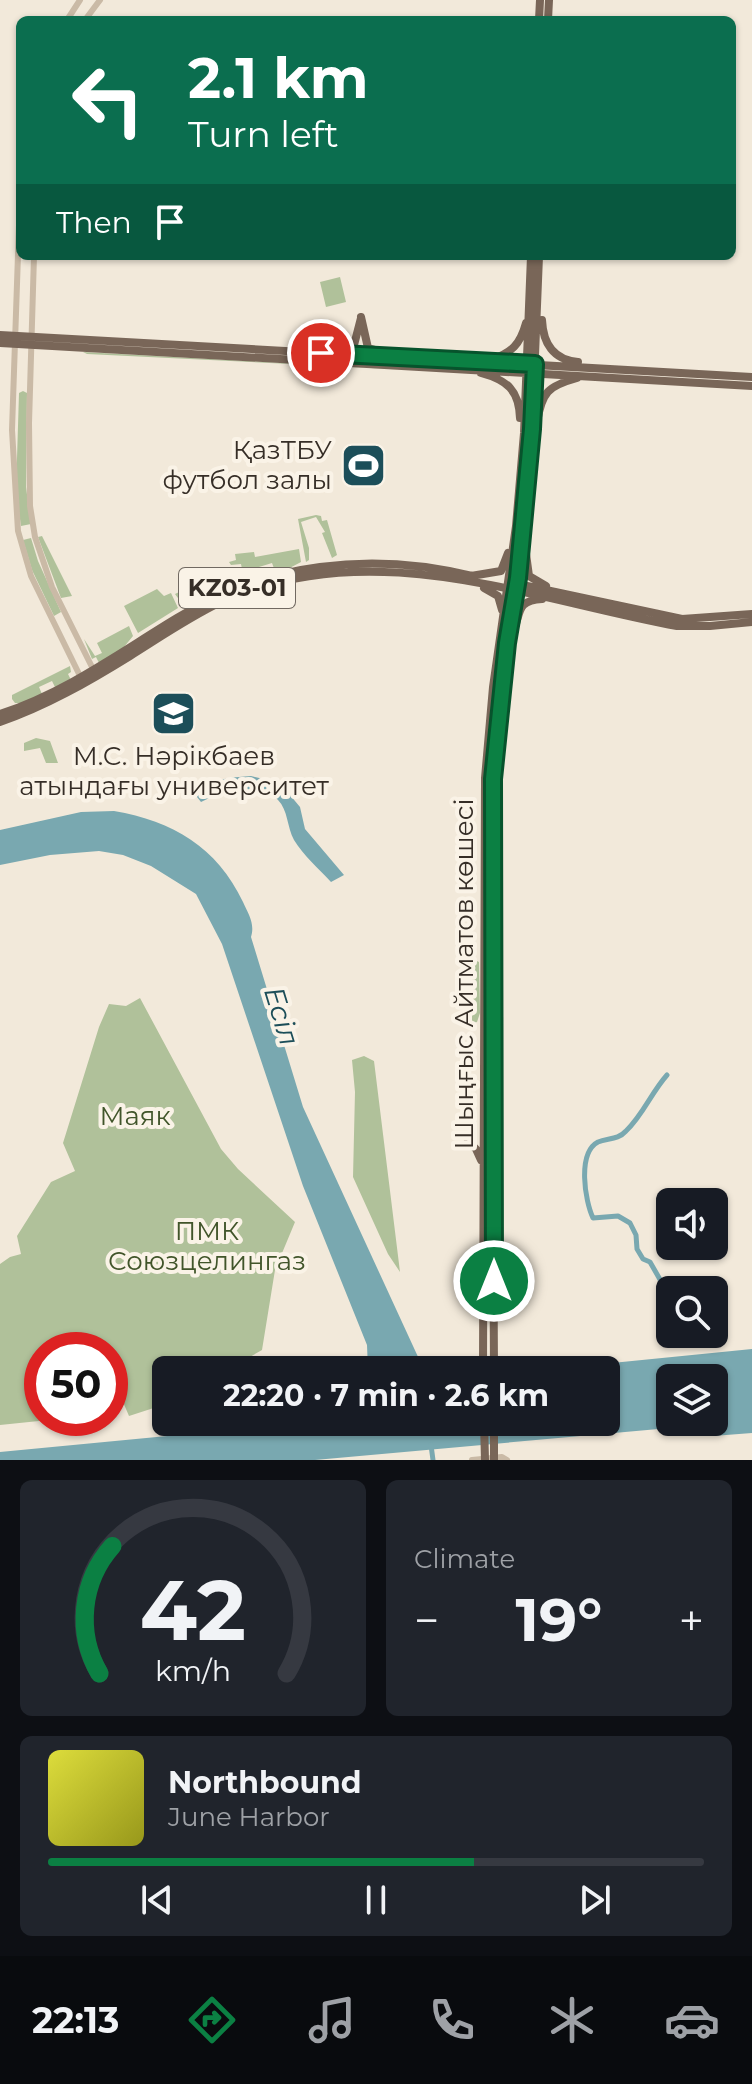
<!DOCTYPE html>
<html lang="en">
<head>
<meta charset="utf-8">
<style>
  body { margin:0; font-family:Montserrat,sans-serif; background:#20242c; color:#f1f3f6; height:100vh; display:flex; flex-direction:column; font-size:30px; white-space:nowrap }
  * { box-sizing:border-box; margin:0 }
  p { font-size:26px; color:#9ea1a6 }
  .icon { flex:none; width:44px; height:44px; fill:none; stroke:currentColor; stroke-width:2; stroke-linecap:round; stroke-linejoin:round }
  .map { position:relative; height:1460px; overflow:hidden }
  .drawer { display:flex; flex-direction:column; gap:20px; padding:20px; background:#0d0f14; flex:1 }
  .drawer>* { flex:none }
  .banner { position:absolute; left:16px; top:16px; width:720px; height:244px; border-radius:12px; box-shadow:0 2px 6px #0004; background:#0b6e4f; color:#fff; overflow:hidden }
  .tools { position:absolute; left:656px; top:1188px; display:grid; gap:16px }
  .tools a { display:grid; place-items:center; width:72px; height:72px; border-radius:12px; background:#171b24; box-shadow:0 2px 6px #0004; font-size:40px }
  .speed { position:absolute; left:24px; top:1332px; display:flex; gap:16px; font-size:40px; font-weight:700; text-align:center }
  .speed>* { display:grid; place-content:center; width:104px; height:104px; border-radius:50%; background:#171b24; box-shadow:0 2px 6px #0004; line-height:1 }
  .speed .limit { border:12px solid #d22; background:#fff; color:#111 }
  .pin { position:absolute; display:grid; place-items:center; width:68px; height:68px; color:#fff; margin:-34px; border:4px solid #fff; border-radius:50%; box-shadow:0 2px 8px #0007 }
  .me { position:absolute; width:88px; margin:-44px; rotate:0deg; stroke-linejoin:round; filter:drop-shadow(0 0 6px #0008) }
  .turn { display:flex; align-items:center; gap:28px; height:168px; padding:0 40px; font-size:36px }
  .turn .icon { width:104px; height:104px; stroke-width:2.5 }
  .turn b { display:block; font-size:56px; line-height:68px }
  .then { display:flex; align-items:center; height:76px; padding:0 40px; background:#0003; gap:16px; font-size:30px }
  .big { font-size:60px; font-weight:700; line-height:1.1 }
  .drawer .widget { flex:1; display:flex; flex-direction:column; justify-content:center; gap:12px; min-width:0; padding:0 28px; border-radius:12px; background:#20242c }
  .drawer .dial { align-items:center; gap:0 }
  .dial svg { height:208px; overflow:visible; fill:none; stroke:#363941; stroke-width:7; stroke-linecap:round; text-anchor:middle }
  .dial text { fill:#f1f3f6; stroke:none }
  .song { display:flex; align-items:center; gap:24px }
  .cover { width:96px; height:96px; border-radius:12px; background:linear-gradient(135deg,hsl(60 70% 55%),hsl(60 70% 35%)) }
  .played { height:8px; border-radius:4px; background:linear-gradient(90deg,#0b8043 65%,#363941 65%) }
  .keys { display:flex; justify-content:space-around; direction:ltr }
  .heat { display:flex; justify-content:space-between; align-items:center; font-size:44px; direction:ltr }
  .drawer .tiles { flex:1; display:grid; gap:20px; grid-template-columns:1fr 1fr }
  .widget:last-child { grid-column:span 2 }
  .trip { position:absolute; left:152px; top:1356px; width:468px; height:80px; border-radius:12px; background:#171b24; box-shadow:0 2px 6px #0004; font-weight:700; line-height:80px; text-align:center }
  .tabs { display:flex; height:128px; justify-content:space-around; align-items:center; background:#090b0e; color:#9ea1a6 }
  .tabs .icon { width:56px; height:56px }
  .tabs .on { color:#0b8043 }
  .tabs b { font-size:36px; color:#f1f3f6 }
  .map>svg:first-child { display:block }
</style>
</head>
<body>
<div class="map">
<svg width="752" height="1460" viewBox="0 0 752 1460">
  <rect width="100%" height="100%" fill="#f2e9da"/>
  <path fill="#b0c19a" d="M 340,277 L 346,302 L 326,307 L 320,282 Z
    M 83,352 L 411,370 L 87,354 Z
    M 23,391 L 27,393 L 26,487 L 31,524 L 21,526 L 16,491 L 19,393 Z
    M 369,446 L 377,479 L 357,484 L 349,451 Z
    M 316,515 L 321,516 L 322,521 L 327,520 L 337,555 L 332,558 L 322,533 L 325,532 L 316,517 L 301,522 L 309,548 L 309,560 L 306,562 L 298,519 Z
    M 42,536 L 72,596 L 61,598 L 38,537 Z
    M 31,538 L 38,561 L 61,612 L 54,616 L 32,570 L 23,540 Z
    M 299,549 L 301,562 L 284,571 L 275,571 L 272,563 L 259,567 L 262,575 L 250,581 L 231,580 L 233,573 L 242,569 L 241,564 L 231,565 L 229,562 L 236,560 L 235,554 L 254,552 L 255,557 Z
    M 202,581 L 205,592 L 203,596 L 183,605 L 175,594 Z
    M 157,589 L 164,596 L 171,593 L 178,608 L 138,633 L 124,606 Z
    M 129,626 L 133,636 L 119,653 L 100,665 L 96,657 L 92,659 L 84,639 L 95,656 L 102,653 L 97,643 Z
    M 70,666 L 71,672 L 68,674 L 71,680 L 55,687 L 52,681 L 39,687 L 42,694 L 27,703 L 15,703 L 12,699 L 12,695 Z
    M 36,738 L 50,741 L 58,763 L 46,763 L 40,748 L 24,751 L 24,743 Z
    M 472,959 L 479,962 L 480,1013 L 477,1022 L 472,1023 Z
    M 140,998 L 221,1149 L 238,1169 L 295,1222 L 275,1270 L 262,1350 L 227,1370 L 166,1370 L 166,1404 L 129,1416 L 123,1402 L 110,1407 L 110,1350 L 42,1350 L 42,1418 L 68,1418 L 0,1425 L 0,1264 L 10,1257 L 21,1254 L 17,1236 L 51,1182 L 75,1171 L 63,1143 L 99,1027 L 109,1004 L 126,1006 Z
    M 364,1056 L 374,1061 L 400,1272 L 388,1254 L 353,1177 L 355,1092 L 352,1060 Z"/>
  <path fill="#79a8b0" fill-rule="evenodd" d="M 251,776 L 280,783 L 300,807 L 305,829 L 344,875 L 331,882 C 319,869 303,855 294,840 C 287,827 288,810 278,800 C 262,782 220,792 201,802 L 193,792 L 227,778 Z
    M 114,811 C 173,821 217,847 243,902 C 249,915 255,924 251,937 L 303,1107 L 419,1359 L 430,1370 L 368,1370 L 367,1345 L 303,1186 L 222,944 L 196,894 L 151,866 L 123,855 L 99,851 L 50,855 L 0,865 L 0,830 L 81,812 Z
    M 752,1349 L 752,1433 L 713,1436 L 703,1425 L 315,1460 L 0,1460 L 0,1452 L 315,1422 L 606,1422 L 606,1370 L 542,1370 ZM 670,1378 L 714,1378 L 714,1422 L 670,1422 Z"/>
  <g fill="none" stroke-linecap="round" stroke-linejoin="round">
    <path stroke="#79a8b0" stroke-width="5" d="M 667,1075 C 651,1093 643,1115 626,1131 C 618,1140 608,1138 598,1142 C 577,1153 585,1201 593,1218 L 618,1216 L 630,1223 L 636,1235 L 637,1249 L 643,1259 L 650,1262 L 670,1297
      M 696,1334 L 700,1340
      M 431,1445 L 433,1460"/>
    <path stroke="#cabaa6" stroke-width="6" d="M 67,20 L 80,0
      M 85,20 L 100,0
      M 20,196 L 12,430 L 18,531 L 31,576 L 82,680
      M 34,256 L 29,423 L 30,506 L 35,537 L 52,587 L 94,671
      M 472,1460 L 502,1457 L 507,1460"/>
    <path stroke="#796658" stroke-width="8" d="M 539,20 L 540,0
      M 548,20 L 549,0
      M 361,317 L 368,348 L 383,352
      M 542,320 C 543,343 553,360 578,362
      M 0,335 L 752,377
      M 0,343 L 752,386
      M 341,349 L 348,349 L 354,345 L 361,318
      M 491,360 C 512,352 520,345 526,323
      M 481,373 C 507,380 519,390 520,418
      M 537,422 C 542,392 548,386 577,378
      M 524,539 L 529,576 L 546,586
      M 471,576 L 501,571 L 508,553
      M 513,583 L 682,619 L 752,614
      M 484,588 L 498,596 L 502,610
      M 511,635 C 523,615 513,601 542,599
      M 0,714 C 65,693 119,653 177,618 C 266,563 371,551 472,576
      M 0,722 C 46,706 88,682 130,656 C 159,638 188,618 219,603 C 369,533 526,598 677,626 L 710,626 L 752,622
      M 468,1141 L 476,1149 L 481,1160
      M 483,1370 L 485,778 L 493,687 L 516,526 L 524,433 L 531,256
      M 494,1370 L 491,821 L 496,740 L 507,643 L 518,578 L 532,429 L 539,256"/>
    <path stroke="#796658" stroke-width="8" d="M 484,1422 L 485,1460
      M 494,1422 L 494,1460"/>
  </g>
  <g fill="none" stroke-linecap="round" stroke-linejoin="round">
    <defs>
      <path id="route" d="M 321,353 L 535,364 L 532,429 L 518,578 L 507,643 L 493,779 L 494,1281"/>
    </defs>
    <use href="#route" stroke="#07532c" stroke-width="20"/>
    <use href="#route" stroke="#0b8043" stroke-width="14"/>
  </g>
  <defs>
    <symbol id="stadium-square" viewBox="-11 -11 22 22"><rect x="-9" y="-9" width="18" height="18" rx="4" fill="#1c4e59" stroke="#faf3e7"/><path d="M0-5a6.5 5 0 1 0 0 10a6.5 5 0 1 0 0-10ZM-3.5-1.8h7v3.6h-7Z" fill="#fff"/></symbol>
    <symbol id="university-square" viewBox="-11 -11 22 22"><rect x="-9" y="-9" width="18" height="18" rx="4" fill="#1c4e59" stroke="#faf3e7"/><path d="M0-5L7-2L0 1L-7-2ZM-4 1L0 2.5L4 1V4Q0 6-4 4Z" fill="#fff"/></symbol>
  </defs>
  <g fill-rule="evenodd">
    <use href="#stadium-square" x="338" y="440" width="51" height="51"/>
    <use href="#university-square" x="148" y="688" width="51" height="51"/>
  </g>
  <g text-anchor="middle" stroke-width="8" stroke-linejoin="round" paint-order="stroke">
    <rect fill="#faf3e7" stroke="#716961" stroke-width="2" x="179" y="568" width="116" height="40" rx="6"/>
    <g font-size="24" font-weight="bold" fill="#362e27">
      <text x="237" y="596">KZ03-01</text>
    </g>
    <g font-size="26" fill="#362e27" stroke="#faf3e7" text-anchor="end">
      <text x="332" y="459">ҚазТБУ<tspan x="332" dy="30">футбол залы</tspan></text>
      <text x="174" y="765" text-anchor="middle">М.С. Нәрікбаев<tspan x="174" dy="30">атындағы университет</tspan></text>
    </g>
    <g font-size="26" fill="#362e27" stroke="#faf3e7">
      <text transform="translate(464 974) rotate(-90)" y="9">Шыңғыс Айтматов көшесі</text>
    </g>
    <g font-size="26" fill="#41552a" stroke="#faf3e7">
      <text x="135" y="1125">Маяк</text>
      <text x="207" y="1240">ПМК<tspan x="207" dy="30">Союзцелингаз</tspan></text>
    </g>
    <g font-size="28" font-style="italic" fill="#1c4e59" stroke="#faf3e7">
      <text transform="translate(282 1016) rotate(73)" y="10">Есіл</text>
    </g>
  </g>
</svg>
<div class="tools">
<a><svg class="icon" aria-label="sound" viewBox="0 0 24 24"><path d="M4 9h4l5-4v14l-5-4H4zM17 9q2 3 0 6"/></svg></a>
<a><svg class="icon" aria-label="search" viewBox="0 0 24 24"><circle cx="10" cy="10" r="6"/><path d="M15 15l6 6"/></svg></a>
<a><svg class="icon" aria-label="layers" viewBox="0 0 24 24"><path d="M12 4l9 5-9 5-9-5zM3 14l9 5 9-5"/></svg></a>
</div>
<div class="speed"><div class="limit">50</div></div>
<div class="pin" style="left:321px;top:353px;background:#d93025"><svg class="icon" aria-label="arrive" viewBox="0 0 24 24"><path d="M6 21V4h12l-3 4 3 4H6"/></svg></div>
<svg class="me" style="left:494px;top:1281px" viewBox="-20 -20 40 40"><circle r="17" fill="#0b8043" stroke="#fff" stroke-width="3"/><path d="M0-11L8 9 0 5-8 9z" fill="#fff"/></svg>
<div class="trip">22:20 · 7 min · 2.6 km</div>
<div class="banner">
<div class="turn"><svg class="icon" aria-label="left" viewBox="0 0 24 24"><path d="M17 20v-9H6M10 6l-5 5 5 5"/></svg><div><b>2.1 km</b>Turn left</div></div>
<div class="then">Then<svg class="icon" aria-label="arrive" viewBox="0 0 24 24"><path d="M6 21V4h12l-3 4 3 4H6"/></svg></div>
</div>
</div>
<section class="drawer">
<div class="tiles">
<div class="widget dial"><svg viewBox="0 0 100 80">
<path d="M14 69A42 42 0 1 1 86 69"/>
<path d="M14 69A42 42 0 0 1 19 20" stroke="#0b8043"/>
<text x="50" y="56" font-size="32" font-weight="700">42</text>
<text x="50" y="72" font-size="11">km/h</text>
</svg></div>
<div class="widget"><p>Climate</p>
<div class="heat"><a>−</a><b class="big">19°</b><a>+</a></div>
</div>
<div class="widget">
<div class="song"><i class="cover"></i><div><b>Northbound</b><p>June Harbor</p></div></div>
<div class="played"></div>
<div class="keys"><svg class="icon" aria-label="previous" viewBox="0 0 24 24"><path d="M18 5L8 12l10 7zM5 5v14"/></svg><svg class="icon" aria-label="pause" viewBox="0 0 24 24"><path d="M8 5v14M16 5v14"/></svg><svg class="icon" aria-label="next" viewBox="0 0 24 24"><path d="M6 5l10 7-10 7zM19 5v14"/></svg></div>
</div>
</div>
</section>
<nav class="tabs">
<b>22:13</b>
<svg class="icon on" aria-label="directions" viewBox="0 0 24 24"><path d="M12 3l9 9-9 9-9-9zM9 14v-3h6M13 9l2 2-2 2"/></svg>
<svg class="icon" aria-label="music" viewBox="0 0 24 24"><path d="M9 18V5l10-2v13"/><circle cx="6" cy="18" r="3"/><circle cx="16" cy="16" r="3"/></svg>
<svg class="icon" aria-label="phone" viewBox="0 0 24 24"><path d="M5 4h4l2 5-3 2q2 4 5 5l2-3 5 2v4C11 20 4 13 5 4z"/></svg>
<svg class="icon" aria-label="climate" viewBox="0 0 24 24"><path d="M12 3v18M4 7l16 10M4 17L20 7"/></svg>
<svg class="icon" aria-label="car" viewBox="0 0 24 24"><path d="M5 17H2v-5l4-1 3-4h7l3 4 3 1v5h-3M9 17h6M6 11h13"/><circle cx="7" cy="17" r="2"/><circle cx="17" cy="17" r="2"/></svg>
</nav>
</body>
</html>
